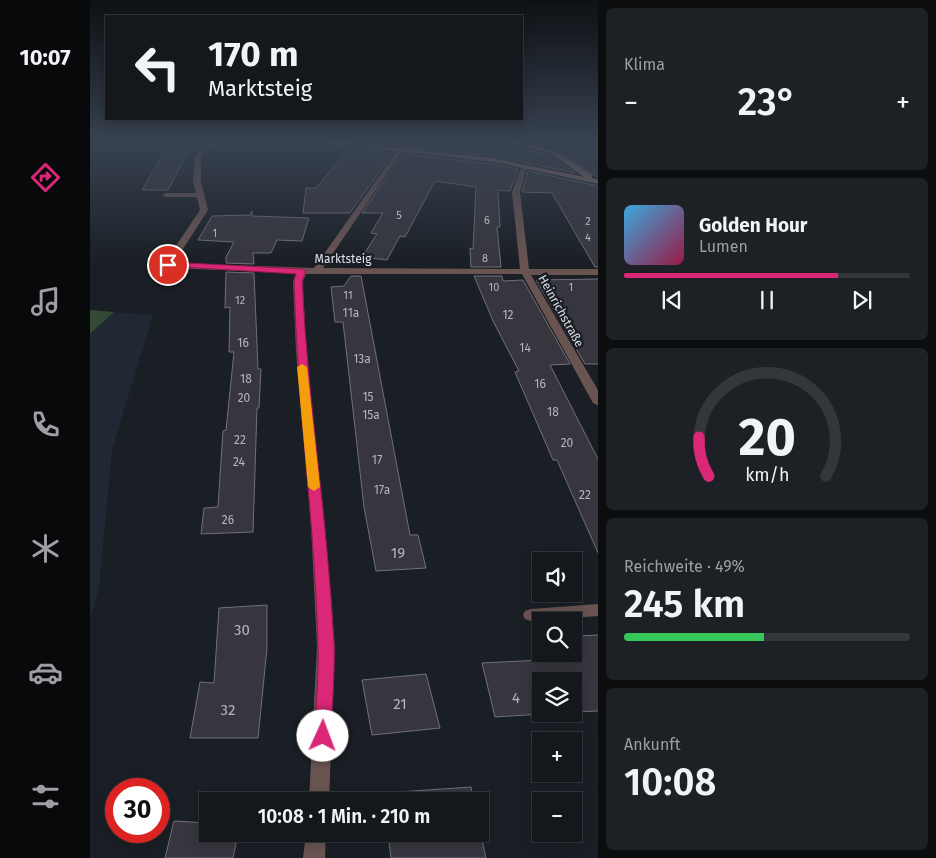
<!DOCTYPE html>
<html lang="de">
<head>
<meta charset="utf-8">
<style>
  body { margin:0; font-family:"Fira Sans",sans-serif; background:#1d2025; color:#f1f3f6; height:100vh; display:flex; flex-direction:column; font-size:19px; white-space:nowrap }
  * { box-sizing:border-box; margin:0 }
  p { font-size:16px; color:#9d9fa3 }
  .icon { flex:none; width:28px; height:28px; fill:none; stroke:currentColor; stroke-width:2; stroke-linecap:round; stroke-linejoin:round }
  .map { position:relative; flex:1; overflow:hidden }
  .details { display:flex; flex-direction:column; gap:8px; padding:8px; background:#0b0d0f; width:338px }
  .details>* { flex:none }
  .banner { position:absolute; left:15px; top:15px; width:418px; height:105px; border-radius:0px; box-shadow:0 2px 12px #0003,0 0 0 1px #33363b; background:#14171c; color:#f1f3f6; overflow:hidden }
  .tools { position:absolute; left:442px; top:552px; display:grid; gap:10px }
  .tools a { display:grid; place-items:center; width:50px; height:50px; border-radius:0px; background:#14171c; box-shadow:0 2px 12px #0003,0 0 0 1px #33363b; font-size:25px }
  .speed { position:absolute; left:15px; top:778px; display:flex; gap:10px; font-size:25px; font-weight:700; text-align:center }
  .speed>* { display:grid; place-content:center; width:65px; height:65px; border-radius:50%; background:#14171c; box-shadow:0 2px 12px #0003,0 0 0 1px #33363b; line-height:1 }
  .speed .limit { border:8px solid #d22; background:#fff; color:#111 }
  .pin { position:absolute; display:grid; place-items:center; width:42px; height:42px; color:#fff; margin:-21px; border:2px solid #fff; border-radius:50%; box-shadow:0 1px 5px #0007 }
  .me { position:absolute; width:55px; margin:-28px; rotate:2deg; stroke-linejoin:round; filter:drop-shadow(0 0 4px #0008) }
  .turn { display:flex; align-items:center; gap:18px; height:105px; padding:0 20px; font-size:22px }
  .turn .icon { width:65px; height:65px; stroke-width:2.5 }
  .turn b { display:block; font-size:35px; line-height:42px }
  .big { font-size:38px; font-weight:600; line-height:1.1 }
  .details .widget { flex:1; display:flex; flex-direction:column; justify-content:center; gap:8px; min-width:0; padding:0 18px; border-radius:8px; background:#1d2025 }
  .details .dial { align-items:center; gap:0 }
  .dial svg { height:130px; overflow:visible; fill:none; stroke:#33363b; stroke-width:7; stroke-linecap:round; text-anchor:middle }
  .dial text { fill:#f1f3f6; stroke:none }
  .song { display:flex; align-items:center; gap:15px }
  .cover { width:60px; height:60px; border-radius:8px; background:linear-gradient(135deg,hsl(200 70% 55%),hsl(340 70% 35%)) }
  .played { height:5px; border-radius:2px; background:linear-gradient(90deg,#db2777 75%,#33363b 75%) }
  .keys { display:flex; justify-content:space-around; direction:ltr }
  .heat { display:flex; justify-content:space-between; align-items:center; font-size:28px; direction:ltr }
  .charge { height:8px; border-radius:4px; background:linear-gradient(90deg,#34c759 49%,#33363b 0) }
  .trip { position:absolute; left:109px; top:792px; width:290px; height:50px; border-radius:0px; background:#14171c; box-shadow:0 2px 12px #0003,0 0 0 1px #33363b; font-weight:600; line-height:50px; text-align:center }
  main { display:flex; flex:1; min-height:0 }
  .tabs { display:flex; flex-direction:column; width:90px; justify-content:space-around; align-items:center; background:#08090b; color:#9d9fa3 }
  .tabs .icon { width:35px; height:35px }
  .tabs .current { color:#db2777 }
  .tabs b { font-size:22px; color:#f1f3f6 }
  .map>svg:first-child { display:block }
</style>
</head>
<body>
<main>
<nav class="tabs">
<b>10:07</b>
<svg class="icon current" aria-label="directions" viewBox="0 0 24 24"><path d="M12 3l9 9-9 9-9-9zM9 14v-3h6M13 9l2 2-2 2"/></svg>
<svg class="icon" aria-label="music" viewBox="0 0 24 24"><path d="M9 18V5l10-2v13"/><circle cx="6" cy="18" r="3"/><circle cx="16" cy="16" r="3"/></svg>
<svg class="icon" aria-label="phone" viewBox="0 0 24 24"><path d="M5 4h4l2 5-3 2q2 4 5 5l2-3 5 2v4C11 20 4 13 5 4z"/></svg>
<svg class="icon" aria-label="climate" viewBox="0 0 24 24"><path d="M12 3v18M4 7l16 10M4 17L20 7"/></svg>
<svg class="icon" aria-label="car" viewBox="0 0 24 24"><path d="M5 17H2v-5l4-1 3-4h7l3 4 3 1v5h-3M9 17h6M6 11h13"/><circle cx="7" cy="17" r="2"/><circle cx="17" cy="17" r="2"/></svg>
<svg class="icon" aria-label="filters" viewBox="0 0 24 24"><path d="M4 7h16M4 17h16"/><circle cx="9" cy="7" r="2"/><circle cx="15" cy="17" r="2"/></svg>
</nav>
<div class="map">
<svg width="509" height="858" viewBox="0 0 509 858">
  <rect width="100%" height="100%" fill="#1a1f25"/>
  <path fill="#202833" d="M 24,312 L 63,315 L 22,450 L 9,588 L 0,619 L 0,334 Z"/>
  <path fill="#354a34" d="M 0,310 L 24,312 L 0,334 Z"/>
  <path fill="#37363e" stroke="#717079" d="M 80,142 L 103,142 L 78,190 L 52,190 Z
    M 309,142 L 400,142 L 459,155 L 485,173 L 404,156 L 306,146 Z
    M 466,142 L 495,142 L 495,152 L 509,152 L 509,178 L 465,151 Z
    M 259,148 L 303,153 L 260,213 L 213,213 L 216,188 L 226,188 Z
    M 313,154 L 404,164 L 428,169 L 420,191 L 408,190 L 410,227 L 407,227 L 411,267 L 381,267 L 380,248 L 383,249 L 386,187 L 345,181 L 315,237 L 310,236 L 297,260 L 272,257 L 287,234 L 281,233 L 293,213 L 272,213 Z
    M 438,171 L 509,186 L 509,267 L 505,267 L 462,193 L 432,192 Z
    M 162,211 L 162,216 L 219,218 L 212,241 L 187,240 L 181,253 L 163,253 L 164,264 L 136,263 L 136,257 L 144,242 L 108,240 L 122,216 L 160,215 Z
    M 136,272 L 164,273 L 168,369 L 171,369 L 169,408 L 167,408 L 163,532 L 111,534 L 114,508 L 128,507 L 133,431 L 136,430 L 144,352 L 139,352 L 140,307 L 135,308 Z
    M 261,276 L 271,276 L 320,535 L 328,535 L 336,568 L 286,571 L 274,507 L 253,322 L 245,322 L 241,287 L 254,286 Z
    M 384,276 L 412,276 L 413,281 L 433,280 L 480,364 L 460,365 L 509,461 L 509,555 L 467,460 L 463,460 L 425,372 L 429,371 L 404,323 Z
    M 509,279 L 509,364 L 495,364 L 446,280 Z
    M 177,605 L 177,648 L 168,738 L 100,738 L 110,682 L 124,683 L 129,608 Z
    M 509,635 L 509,711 L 484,712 L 484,681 L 451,681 L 453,714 L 405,717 L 392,663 L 473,659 L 471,654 L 484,654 L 484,636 Z
    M 336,674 L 350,728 L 282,735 L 272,680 Z
    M 381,787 L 384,801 L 294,801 L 293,793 Z
    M 84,821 L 118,823 L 118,834 L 148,834 L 143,858 L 75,858 Z
    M 390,831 L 396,858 L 301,858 L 298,834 L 390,834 Z"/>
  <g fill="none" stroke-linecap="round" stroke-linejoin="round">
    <path fill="#6a5452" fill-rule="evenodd" d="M 116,142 L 123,142 L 111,157 L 111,182 L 118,210 L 84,263 L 224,268 L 309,148 L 311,147 L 314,149 L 233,268 L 430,269 L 422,192 L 431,167 L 434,165 L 437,167 L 430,192 L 439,269 L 509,269 L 509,275 L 441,275 L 509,392 L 509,406 L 503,403 L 432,274 L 216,274 L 213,281 L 216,351 L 235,525 L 245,647 L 239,801 L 219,801 L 227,647 L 221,525 L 206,351 L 203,281 L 206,273 L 78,268 L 73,265 L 110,210 L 107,197 L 76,197 L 72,195 L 76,193 L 106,193 L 103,182 L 105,157 Z
      M 509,604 L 509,616 L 441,621 L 435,619 L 433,615 L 435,611 L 441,609 Z
      M 216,834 L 236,834 L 235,858 L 213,858 Z"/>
    <path fill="#95736f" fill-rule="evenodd" d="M 226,142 L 252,142 L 404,158 L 494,177 L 460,153 L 418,142 C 455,142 472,156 502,175 L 502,178 L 509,180 L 509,184 L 404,162 Z"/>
  </g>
  <linearGradient id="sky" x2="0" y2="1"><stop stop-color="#0e1114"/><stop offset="0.54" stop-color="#384251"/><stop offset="1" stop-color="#384251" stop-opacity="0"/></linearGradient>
  <rect width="509" height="263" fill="url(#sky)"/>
  <path fill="#db2777" stroke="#8e194d" d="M 78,262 L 212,269 L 216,271 L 212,281 C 218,403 238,523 244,645 C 245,675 242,706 241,736 L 239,742 L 233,744 L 227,742 L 224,736 C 226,706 229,675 228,645 C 225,524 207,403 204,281 L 206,274 L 75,266 L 75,263 Z"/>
  <path fill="#f59e0b" d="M 212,364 L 217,367 L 230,487 L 224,491 L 218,487 L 207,367 Z"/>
  <g text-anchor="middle" stroke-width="5" stroke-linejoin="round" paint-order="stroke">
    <g font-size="11" fill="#b3b6ba">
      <text x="309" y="219">5</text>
      <text x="397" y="224">6</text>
      <text x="498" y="225">2</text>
      <text x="125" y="237">1</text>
      <text x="498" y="241">4</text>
      <text x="395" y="262">8</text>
      <text x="404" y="291">10</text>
      <text x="481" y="291">1</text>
      <text x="258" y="299">11</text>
      <text x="150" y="304">12</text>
    </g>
    <g font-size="12" fill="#dce0e4" stroke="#1a1f25">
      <text x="253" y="263">Marktsteig</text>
      <text transform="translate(471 311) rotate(61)" y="4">Heinrichstraße</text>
    </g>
    <g font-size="12" fill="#b3b6ba">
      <text x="261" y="317">11a</text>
      <text x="418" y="319">12</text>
      <text x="153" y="347">16</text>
      <text x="435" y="352">14</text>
      <text x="272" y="363">13a</text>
      <text x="156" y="383">18</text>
      <text x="450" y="388">16</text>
      <text x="278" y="401">15</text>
      <text x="154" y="402">20</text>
      <text x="463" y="416">18</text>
      <text x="281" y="419">15a</text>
      <text x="150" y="444">22</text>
      <text x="477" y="447">20</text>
      <text x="287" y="464">17</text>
      <text x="149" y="466">24</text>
      <text x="292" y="494">17a</text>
      <text x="495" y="499">22</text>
      <text x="138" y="524">26</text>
    </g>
    <g font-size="15" fill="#b3b6ba">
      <text x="308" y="558">19</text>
      <text x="152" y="635">30</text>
      <text x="426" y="703">4</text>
      <text x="310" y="709">21</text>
      <text x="138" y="715">32</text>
    </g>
  </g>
</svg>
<div class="tools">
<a><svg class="icon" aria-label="sound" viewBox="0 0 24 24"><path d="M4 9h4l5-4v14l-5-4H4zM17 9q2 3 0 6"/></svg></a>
<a><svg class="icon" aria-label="search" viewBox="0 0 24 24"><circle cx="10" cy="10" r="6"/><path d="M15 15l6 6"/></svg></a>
<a><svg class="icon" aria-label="layers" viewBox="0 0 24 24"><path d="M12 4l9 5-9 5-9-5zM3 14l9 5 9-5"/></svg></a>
<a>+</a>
<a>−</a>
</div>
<div class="speed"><div class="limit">30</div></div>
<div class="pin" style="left:78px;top:265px;background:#d93025"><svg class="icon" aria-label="arrive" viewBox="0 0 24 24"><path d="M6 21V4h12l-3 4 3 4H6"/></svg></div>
<svg class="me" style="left:233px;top:736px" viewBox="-20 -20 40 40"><circle r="19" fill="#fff"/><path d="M0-13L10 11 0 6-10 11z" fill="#db2777"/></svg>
<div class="trip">10:08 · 1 Min. · 210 m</div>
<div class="banner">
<div class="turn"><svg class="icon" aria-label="left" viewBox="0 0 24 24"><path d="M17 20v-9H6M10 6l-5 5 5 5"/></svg><div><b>170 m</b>Marktsteig</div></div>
</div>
</div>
<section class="details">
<div class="widget"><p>Klima</p>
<div class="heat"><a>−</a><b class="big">23°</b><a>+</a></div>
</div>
<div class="widget">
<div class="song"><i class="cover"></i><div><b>Golden Hour</b><p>Lumen</p></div></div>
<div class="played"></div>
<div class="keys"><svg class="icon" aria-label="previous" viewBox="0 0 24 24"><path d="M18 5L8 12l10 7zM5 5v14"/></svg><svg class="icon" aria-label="pause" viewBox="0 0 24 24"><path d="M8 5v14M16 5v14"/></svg><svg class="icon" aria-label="next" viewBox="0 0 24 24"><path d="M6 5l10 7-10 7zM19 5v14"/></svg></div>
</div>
<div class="widget dial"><svg viewBox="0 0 100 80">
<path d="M14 69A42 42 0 1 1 86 69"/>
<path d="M14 69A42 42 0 0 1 8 45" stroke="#db2777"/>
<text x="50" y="56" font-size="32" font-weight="700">20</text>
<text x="50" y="72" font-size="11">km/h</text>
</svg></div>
<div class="widget"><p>Reichweite · 49%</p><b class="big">245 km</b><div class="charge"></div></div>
<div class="widget"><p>Ankunft</p><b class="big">10:08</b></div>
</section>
</main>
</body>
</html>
